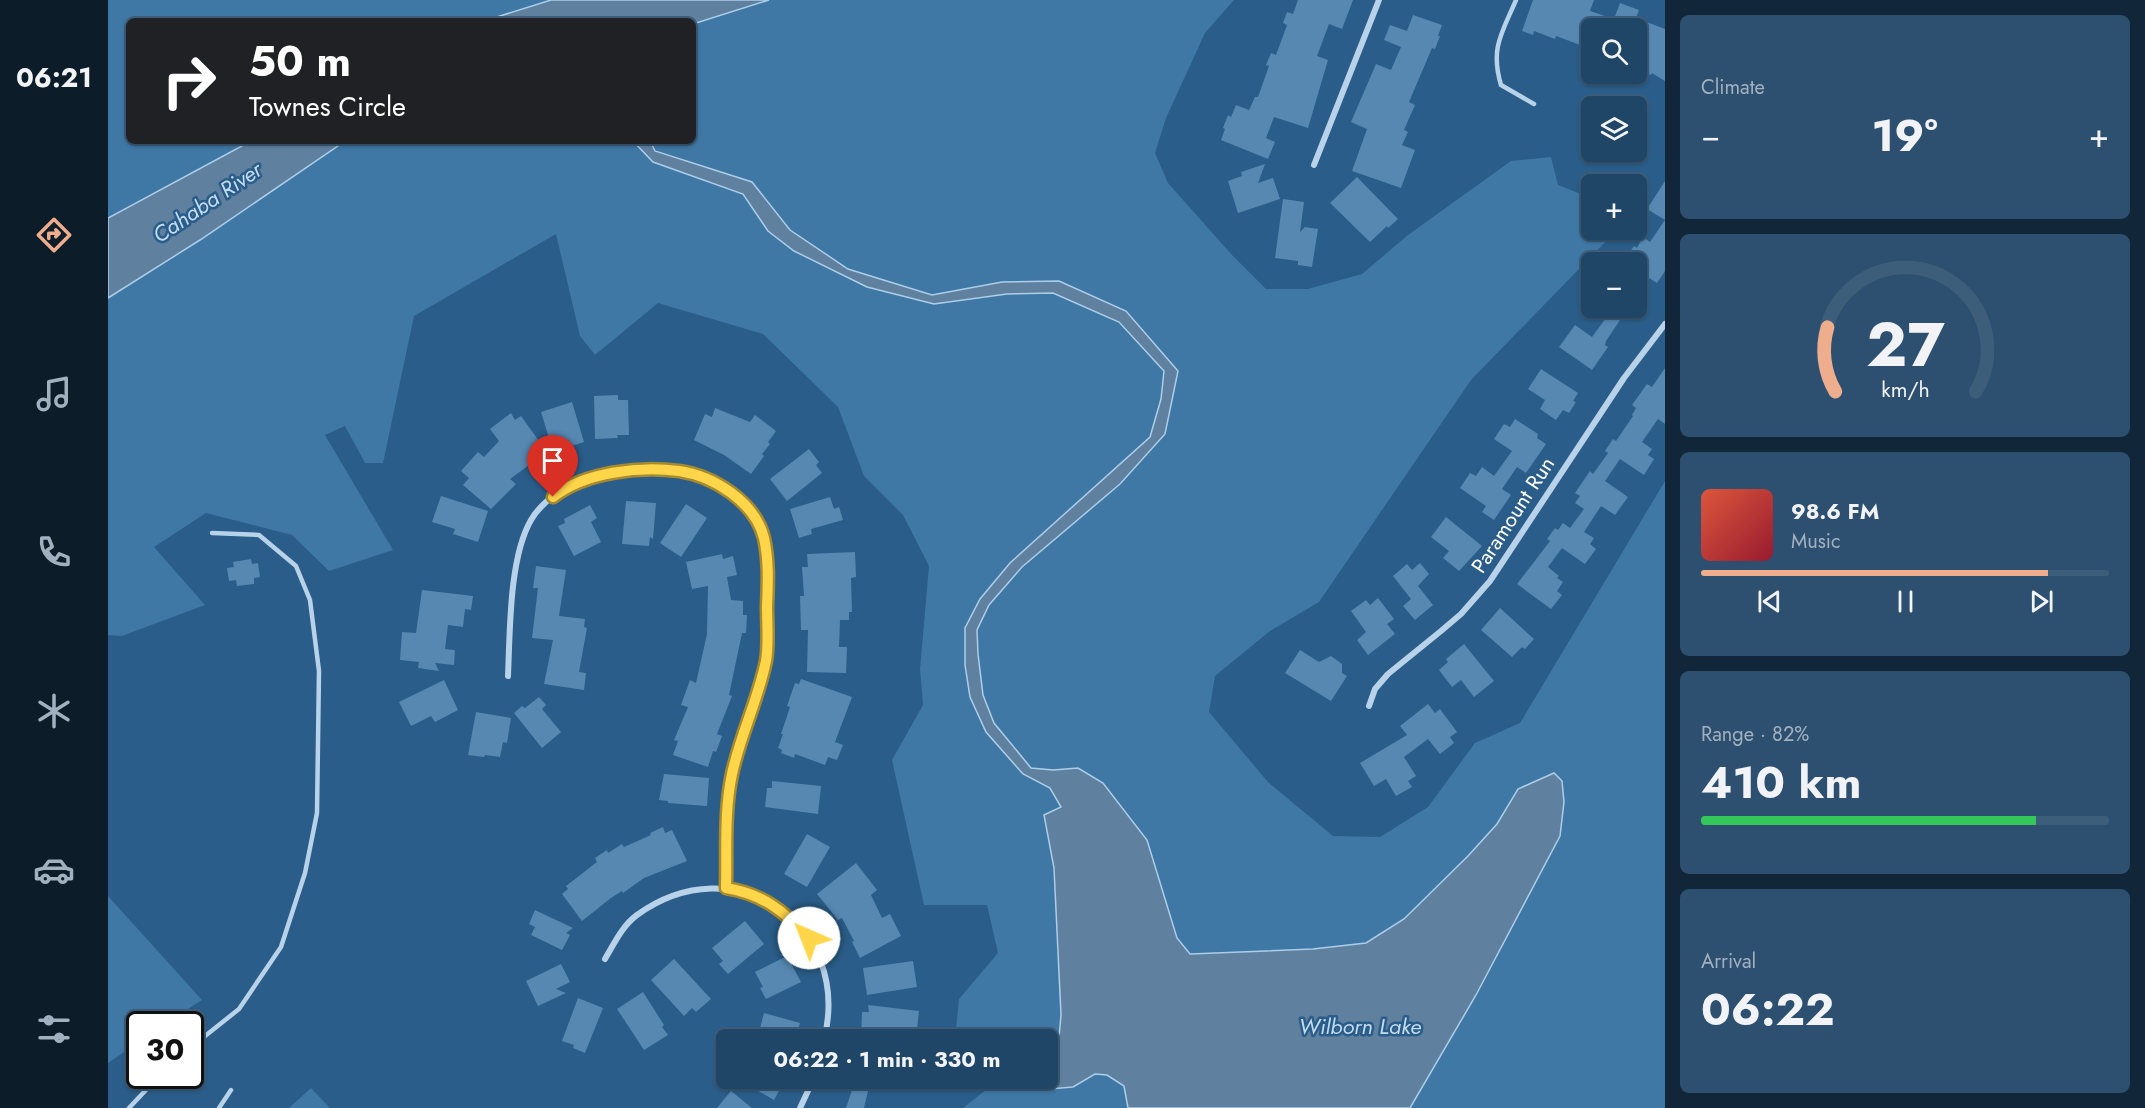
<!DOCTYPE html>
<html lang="en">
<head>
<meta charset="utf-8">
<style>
  body { margin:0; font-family:Jost,sans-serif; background:#2d5070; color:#f1f3f6; height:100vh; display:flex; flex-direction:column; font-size:22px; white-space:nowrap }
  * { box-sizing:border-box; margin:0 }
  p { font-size:20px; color:#a2b1c0 }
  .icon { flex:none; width:33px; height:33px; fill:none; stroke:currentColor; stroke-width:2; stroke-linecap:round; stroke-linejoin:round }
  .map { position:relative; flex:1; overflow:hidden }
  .sheet { display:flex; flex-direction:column; gap:15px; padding:15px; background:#122639; width:480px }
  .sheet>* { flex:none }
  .top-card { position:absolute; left:18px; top:18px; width:570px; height:126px; border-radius:9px; box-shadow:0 2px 4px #0004,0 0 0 2px #3d5e7b; background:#202124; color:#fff; overflow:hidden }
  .controls { position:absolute; left:1473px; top:18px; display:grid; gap:12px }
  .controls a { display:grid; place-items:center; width:66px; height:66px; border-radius:9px; background:#204667; box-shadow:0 2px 4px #0004,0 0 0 2px #3d5e7b; font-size:30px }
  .speed { position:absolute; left:18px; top:1011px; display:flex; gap:12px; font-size:30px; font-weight:700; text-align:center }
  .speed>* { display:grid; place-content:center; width:78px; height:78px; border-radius:50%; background:#204667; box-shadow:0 2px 4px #0004,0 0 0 2px #3d5e7b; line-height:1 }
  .speed .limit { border:3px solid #111; border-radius:9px; background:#fff; color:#111 }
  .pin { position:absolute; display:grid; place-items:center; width:51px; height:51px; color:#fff; margin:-62px -26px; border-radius:50% 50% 50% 0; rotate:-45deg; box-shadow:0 0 6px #0007 }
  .pin .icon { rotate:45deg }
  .me { position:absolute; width:66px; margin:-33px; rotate:316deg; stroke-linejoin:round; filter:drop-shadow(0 0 4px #0008) }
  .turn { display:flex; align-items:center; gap:21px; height:126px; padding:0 24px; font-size:27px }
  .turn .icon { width:78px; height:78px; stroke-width:2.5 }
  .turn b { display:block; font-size:42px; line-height:51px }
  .big { font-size:45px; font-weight:700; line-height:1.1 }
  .sheet .card { flex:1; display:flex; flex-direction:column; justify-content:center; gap:9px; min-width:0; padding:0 21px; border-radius:9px; background:#2d5070 }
  .sheet .dial { align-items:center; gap:0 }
  .dial svg { height:156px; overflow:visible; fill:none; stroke:#3d5e7b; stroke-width:7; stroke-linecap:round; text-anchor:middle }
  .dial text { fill:#f1f3f6; stroke:none }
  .song { display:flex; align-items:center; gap:18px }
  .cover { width:72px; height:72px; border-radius:9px; background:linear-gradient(135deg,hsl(10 70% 55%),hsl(350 70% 35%)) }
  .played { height:6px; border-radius:3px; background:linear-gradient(90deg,#eead8d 85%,#3d5e7b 85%) }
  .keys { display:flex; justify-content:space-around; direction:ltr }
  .heat { display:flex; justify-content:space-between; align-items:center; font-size:33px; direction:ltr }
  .charge { height:9px; border-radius:4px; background:linear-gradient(90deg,#34c759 82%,#3d5e7b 0) }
  .trip { position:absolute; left:608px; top:1029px; width:342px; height:60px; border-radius:9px; background:#204667; box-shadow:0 2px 4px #0004,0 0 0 2px #3d5e7b; font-weight:700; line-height:60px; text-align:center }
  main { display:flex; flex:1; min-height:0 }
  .tabs { display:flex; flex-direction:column; width:108px; justify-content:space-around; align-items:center; background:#0d1c29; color:#a2b1c0 }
  .tabs .icon { width:42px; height:42px }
  .tabs .selected { color:#eead8d }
  .tabs b { font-size:27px; color:#f1f3f6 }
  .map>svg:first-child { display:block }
</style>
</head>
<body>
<main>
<nav class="tabs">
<b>06:21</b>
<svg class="icon selected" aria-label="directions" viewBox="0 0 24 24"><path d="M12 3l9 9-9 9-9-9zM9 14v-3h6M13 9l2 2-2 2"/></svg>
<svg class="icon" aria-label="music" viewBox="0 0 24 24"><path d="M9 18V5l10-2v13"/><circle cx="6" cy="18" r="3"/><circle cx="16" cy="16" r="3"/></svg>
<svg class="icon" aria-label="phone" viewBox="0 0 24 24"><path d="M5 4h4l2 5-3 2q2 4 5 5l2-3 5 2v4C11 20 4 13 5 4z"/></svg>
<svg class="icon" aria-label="climate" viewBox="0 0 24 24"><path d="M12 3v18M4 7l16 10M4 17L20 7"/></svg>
<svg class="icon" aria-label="car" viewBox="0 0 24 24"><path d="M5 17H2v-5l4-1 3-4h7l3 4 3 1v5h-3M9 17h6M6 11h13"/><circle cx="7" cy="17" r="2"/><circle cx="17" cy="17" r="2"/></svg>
<svg class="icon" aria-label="filters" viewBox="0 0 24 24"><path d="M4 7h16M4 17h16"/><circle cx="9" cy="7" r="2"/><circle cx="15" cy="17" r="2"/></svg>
</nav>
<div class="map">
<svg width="1557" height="1108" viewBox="0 0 1557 1108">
  <rect width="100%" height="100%" fill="#2a5d89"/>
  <path fill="#3f77a5" d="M 0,0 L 443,0 L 376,21 L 21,21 L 21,141 L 143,141 L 0,218 Z
    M 661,0 L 1126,0 L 1097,33 L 1058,118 L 1047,153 L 1060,183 L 1124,255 L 1158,289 L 1200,289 L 1254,274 L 1300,235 L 1403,161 L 1443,157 L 1450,185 L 1483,198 L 1484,230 L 1509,230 L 1363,380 L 1211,602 L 1162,631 L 1107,676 L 1101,712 L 1160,782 L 1225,836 L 1272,837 L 1320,807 L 1367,743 L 1412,723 L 1557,481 L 1557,1108 L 1302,1108 L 1368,995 L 1410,789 L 1389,824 L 1360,856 L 1296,919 L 1257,943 L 1205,949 L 1082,954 L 1069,938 L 1039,840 L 970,768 L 945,770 L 923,768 L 886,723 L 875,695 L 870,654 L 869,630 L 881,605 L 914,567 L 1012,484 L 1057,434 L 1070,371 L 1018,311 L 951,281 L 894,282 L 824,295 L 740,269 L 682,230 L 644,182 L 547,150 L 542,141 L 585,141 L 585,24 Z
    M 242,141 L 525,141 L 545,162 L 635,194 L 660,231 L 686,251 L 759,287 L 826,304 L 899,294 L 945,293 L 1011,322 L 1056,371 L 1053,399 L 1042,437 L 902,563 L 872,599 L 862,697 L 915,774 L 942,788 L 953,807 L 936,815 L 946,868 L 953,1015 L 950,1049 L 939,1068 L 939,1040 L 847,1039 L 851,999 L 890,953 L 879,905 L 816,905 L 784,760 L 815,705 L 812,669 L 821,566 L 795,515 L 756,476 L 730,407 L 655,334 L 550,303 L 487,355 L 472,336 L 448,234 L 306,316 L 275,463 L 257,463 L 237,426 L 217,435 L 285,550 L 221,571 L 184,535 L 98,513 L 46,547 L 97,605 L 14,636 L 0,635 L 0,298 L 92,240 L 233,144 Z
    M 0,896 L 94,1000 L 57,1024 L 32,1024 L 31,1042 L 0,1063 Z
    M 987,1074 L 999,1075 L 1016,1087 L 1020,1108 L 855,1108 L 879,1089 L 871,1079 L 933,1079 L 929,1085 L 930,1090 L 965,1087 Z
    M 203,1088 L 222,1108 L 181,1108 Z"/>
  <path fill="#5f819f" stroke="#adcee9" stroke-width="1.5" d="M 443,0 L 661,0 L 585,24 L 585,21 L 376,21 Z
    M 143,141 L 242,141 L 233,144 L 92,240 L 0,298 L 0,218 Z
    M 525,141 L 542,141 L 547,151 L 644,182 L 682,230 L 740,269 L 824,295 L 894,282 L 951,281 L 1018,311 L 1070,371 L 1057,434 L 1012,484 L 914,567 L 881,605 L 869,630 L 870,654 L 875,695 L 886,723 L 923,768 L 945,770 L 970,768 L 995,783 L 1039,840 L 1069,938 L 1082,954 L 1205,949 L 1258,943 L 1296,919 L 1360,856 L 1389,824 L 1410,789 L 1446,773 L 1454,781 L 1456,802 L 1452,836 L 1368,995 L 1302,1108 L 1020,1108 L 1016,1086 L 999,1075 L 987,1074 L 965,1087 L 930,1090 L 929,1085 L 933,1079 L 939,1078 L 939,1068 L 950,1049 L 953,1015 L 946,868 L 936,815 L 953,807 L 942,788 L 915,774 L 878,732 L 862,697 L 857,665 L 857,628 L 872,599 L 902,563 L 1042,437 L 1053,399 L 1056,371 L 1011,322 L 945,293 L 899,294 L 826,304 L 759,287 L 686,251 L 660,231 L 635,194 L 545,162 Z"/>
  <path fill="#5688b2" d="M 1190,0 L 1245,0 L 1234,29 L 1221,24 L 1209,56 L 1220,60 L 1200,128 L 1166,117 L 1158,138 L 1167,142 L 1160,159 L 1113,140 L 1117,129 L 1115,128 L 1120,115 L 1123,117 L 1128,105 L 1141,110 L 1147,97 L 1150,97 L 1161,66 L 1158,65 L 1163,53 L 1168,55 L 1179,25 L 1175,23 L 1179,12 L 1185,14 Z
    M 1425,0 L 1486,0 L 1482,11 L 1506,19 L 1512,3 L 1531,10 L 1528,18 L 1557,29 L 1557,81 L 1544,73 L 1543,75 L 1532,70 L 1540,56 L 1528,52 L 1528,28 L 1484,28 L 1484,45 L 1476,43 L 1475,46 L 1448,36 L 1447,39 L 1426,31 L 1425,35 L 1414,31 Z
    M 1305,15 L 1334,25 L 1330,36 L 1332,36 L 1327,49 L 1324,48 L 1301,102 L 1307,105 L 1296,130 L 1300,132 L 1294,145 L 1307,150 L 1293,188 L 1244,171 L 1259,129 L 1243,122 L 1268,64 L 1283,70 L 1293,47 L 1276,40 L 1282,25 L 1299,31 Z
    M 1157,164 L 1150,183 L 1165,178 L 1172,199 L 1130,213 L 1120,181 L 1134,176 L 1133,172 Z
    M 1249,177 L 1290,219 L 1280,228 L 1279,226 L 1262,242 L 1222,203 Z
    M 1557,181 L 1557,271 L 1549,283 L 1528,270 L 1528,262 L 1515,262 L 1526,246 L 1529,248 L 1535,237 L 1542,242 L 1557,220 L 1539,209 Z
    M 1175,199 L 1196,202 L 1192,232 L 1197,227 L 1210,229 L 1204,267 L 1190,265 L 1190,261 L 1167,258 Z
    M 1483,308 L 1520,308 L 1498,341 L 1497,345 L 1500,347 L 1484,370 L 1451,347 L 1467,325 L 1484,337 L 1498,318 Z
    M 1557,368 L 1557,424 L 1550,419 L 1534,442 L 1544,449 L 1540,455 L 1546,459 L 1536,475 L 1512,459 L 1497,481 L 1520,497 L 1507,515 L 1493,506 L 1476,532 L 1486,538 L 1482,544 L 1488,549 L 1477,564 L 1454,548 L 1440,567 L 1451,576 L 1449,578 L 1455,582 L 1449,591 L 1454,595 L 1443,609 L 1409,584 L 1442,541 L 1439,539 L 1447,528 L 1450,530 L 1455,523 L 1462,528 L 1476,509 L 1467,503 L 1472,496 L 1467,493 L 1482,471 L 1485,474 L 1500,453 L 1497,451 L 1505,439 L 1508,441 L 1525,416 L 1524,415 L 1528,408 L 1524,405 L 1539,384 L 1544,387 Z
    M 1433,369 L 1470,393 L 1465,401 L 1468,402 L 1461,413 L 1455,410 L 1448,420 L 1432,409 L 1437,400 L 1420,389 Z
    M 510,395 L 510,400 L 520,400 L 521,435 L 509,435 L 510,438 L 487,439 L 486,396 Z
    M 464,402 L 476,442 L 457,448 L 454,440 L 444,448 L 433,412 Z
    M 607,408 L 642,422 L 647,415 L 668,431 L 660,442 L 662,444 L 654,454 L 656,456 L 643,474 L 616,455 L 586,440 L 597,414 L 604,417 Z
    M 403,413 L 407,420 L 413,416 L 439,452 L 402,479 L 408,484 L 383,509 L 355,485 L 361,478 L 353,471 L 370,452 L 376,457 L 391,441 L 382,429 Z
    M 1407,419 L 1430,434 L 1429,438 L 1438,444 L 1418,473 L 1409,467 L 1394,489 L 1403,495 L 1386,520 L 1374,512 L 1378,506 L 1352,488 L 1362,473 L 1368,476 L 1374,467 L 1386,476 L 1404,451 L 1386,439 L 1396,424 L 1402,427 Z
    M 701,449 L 711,462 L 708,465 L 714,473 L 679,501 L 662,479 Z
    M 333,496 L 380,511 L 370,542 L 345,534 L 347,529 L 324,522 Z
    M 722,497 L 726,509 L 731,507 L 735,520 L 703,529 L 704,534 L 691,538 L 682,509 Z
    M 518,501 L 548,503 L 545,539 L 542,537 L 541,546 L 514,544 Z
    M 578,504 L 599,518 L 573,557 L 552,543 Z
    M 482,505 L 489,518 L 483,522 L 493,542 L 466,556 L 450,526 L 457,523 L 456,519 Z
    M 1338,517 L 1374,546 L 1351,571 L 1335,558 L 1341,551 L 1323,537 Z
    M 747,552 L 748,577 L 743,578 L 744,612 L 741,612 L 741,620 L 732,620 L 731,647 L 739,647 L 738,673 L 699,672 L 700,630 L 693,630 L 692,596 L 696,596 L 694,567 L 700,567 L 699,554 Z
    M 614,554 L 615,559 L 625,556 L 629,575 L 619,577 L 623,600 L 635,601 L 635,615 L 639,615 L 638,633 L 634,633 L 621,695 L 624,696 L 609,734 L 614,736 L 608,752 L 605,751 L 600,767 L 565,755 L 570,741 L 566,740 L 580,707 L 573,705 L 582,680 L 588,683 L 599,634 L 600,586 L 584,589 L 578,562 Z
    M 143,559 L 144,564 L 150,563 L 152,577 L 146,578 L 146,584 L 129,586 L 128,580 L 121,581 L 119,568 L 126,567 L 125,562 Z
    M 1312,563 L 1321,574 L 1310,586 L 1325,605 L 1307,620 L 1295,606 L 1303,599 L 1285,576 L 1299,564 L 1304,570 Z
    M 428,566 L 458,570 L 451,616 L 477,619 L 476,627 L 479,628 L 471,672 L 478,673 L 476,690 L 436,684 L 445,640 L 424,638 L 430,588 L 425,588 Z
    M 314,590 L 365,596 L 363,610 L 357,609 L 355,627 L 340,625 L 337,649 L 347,650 L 346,665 L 327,663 L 331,671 L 310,668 L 311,662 L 292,660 L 294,632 L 308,633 Z
    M 1270,598 L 1286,619 L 1279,624 L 1287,634 L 1260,655 L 1249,640 L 1258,632 L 1243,611 L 1258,600 L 1262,605 Z
    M 1392,608 L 1426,639 L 1417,649 L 1414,647 L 1404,657 L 1373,630 Z
    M 1356,644 L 1386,681 L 1366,697 L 1353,680 L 1344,687 L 1331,670 L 1340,662 L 1338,659 Z
    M 1192,650 L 1211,662 L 1223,656 L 1234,664 L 1234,673 L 1239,676 L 1223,701 L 1177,673 Z
    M 693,679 L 744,697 L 727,742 L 735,745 L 729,760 L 720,757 L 717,765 L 687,754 L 686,758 L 673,753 L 674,750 L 670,748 L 675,734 L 673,734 L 682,707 L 679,706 L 687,683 L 691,684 Z
    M 336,680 L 350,710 L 327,722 L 323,716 L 303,726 L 291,702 Z
    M 431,697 L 438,705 L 434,709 L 453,732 L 434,748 L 406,713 L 414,706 L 417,708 Z
    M 1320,704 L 1327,713 L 1332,709 L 1349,732 L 1342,737 L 1346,743 L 1332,754 L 1320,739 L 1296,757 L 1308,776 L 1300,781 L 1304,787 L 1288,796 L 1278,779 L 1266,786 L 1252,763 L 1299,735 L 1292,726 Z
    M 368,712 L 403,718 L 399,743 L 395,742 L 392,757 L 377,755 L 376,757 L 360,755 Z
    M 556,774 L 601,778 L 599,806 L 560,803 L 560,801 L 551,800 Z
    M 664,781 L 713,786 L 710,814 L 657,807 L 659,788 L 664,788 Z
    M 555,827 L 557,833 L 564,830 L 579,861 L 536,878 L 515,893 L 514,891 L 503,898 L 474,921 L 454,894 L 460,889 L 458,886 L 489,862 L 487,858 L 499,850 L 500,853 L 514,844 L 516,847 L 543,835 L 542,833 Z
    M 699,834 L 722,847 L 699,887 L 676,874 Z
    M 748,863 L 769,890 L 763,895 L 774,918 L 782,914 L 793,936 L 752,958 L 744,942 L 746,941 L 734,918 L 730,920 L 709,894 Z
    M 427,910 L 465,928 L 458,933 L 462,935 L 454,950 L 423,935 L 427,927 L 421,924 Z
    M 637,921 L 656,944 L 620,974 L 611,964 L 615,961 L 604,948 Z
    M 679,956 L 693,982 L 658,999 L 652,988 L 655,987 L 647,972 Z
    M 566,959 L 603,999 L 588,1012 L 584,1008 L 576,1016 L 543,980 Z
    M 805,961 L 809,987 L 759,995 L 755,968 Z
    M 453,964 L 462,982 L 448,989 L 458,993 L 430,1006 L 418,981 Z
    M 535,992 L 556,1025 L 554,1027 L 560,1035 L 536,1050 L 509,1009 Z
    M 470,998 L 495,1008 L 477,1053 L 465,1048 L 466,1045 L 454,1041 Z
    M 760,1005 L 811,1011 L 808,1039 L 772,1034 L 771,1040 L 753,1040 L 754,1012 L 761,1012 Z
    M 656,1013 L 692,1023 L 687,1040 L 649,1040 Z
    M 628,1078 L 678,1078 L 666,1100 Z
    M 748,1078 L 763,1078 L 756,1108 L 738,1108 Z
    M 623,1091 L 644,1108 L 609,1108 Z"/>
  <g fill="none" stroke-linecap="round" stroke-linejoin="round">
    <path stroke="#b8d2e9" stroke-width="4.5" d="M 1408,0 C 1394,33 1382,48 1393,85 L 1426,104
      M 82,1048 L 131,1009 L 173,947 L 197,873 L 209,813 L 211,671 L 202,600 L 188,566 L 151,535 L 104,533
      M 21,1108 L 51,1076
      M 111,1108 L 123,1090"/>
    <path stroke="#b8d2e9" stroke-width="6" d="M 1206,165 L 1271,0
      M 400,676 C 402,632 401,558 423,520 C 434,501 459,484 480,478 C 508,470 555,465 583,473 C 614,481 646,505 655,536 C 661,555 660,575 659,595 C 659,616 661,637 658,658 C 653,698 631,735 623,775 C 616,812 619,851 618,888
      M 1261,706 L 1267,689 L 1280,674 L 1333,631 L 1353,614 L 1382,581 L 1516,378 L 1557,324
      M 497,959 C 506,944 514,926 529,915 C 626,845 745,923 716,1040
      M 692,1108 L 706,1078"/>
  </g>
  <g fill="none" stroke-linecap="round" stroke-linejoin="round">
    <defs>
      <path id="route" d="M 445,497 C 477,472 531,466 571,471 C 606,476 647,502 656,538 C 661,561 660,583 659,606 C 659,624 661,644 658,661 C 650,700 632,736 624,774 C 616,811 619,851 618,888 C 655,894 676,911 701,938"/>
    </defs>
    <use href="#route" stroke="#a68a30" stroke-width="15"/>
    <use href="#route" stroke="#ffd54a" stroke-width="10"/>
  </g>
  <g text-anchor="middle" stroke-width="5" stroke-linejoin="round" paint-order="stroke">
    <g font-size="21" fill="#fff" stroke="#2a5d89">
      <text transform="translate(1405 515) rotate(-57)" y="7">Paramount Run</text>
    </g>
    <g font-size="22" font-style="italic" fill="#c4dcf0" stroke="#2a5d89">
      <text transform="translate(99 202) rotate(-34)" y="8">Cahaba River</text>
      <text x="1252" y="1034">Wilborn Lake</text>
    </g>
  </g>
</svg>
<div class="controls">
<a><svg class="icon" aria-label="search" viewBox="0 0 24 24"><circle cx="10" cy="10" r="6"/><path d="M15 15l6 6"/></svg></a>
<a><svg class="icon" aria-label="layers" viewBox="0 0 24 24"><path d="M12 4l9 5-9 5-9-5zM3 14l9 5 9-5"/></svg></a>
<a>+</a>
<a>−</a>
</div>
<div class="speed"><div class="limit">30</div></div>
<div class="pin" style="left:445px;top:497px;background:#d93025"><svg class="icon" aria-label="arrive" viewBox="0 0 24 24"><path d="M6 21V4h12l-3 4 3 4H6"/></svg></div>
<svg class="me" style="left:701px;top:938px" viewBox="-20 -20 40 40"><circle r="19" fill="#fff"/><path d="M0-13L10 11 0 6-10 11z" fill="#ffd54a"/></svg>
<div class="trip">06:22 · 1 min · 330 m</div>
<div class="top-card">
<div class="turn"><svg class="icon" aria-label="right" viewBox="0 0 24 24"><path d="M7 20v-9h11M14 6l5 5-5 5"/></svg><div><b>50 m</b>Townes Circle</div></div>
</div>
</div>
<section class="sheet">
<div class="card"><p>Climate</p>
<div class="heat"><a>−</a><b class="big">19°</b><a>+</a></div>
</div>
<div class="card dial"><svg viewBox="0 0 100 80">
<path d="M14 69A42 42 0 1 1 86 69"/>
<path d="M14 69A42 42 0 0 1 10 36" stroke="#eead8d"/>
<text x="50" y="56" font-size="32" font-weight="700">27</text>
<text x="50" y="72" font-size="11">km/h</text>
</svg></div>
<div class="card">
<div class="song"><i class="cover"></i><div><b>98.6 FM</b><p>Music</p></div></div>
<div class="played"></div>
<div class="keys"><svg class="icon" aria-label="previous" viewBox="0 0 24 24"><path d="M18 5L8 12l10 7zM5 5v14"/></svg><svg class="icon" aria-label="pause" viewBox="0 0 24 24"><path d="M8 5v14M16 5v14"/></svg><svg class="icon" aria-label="next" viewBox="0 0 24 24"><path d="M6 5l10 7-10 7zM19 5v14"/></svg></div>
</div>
<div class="card"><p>Range · 82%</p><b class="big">410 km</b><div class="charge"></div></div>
<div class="card"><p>Arrival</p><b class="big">06:22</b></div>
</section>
</main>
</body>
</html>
